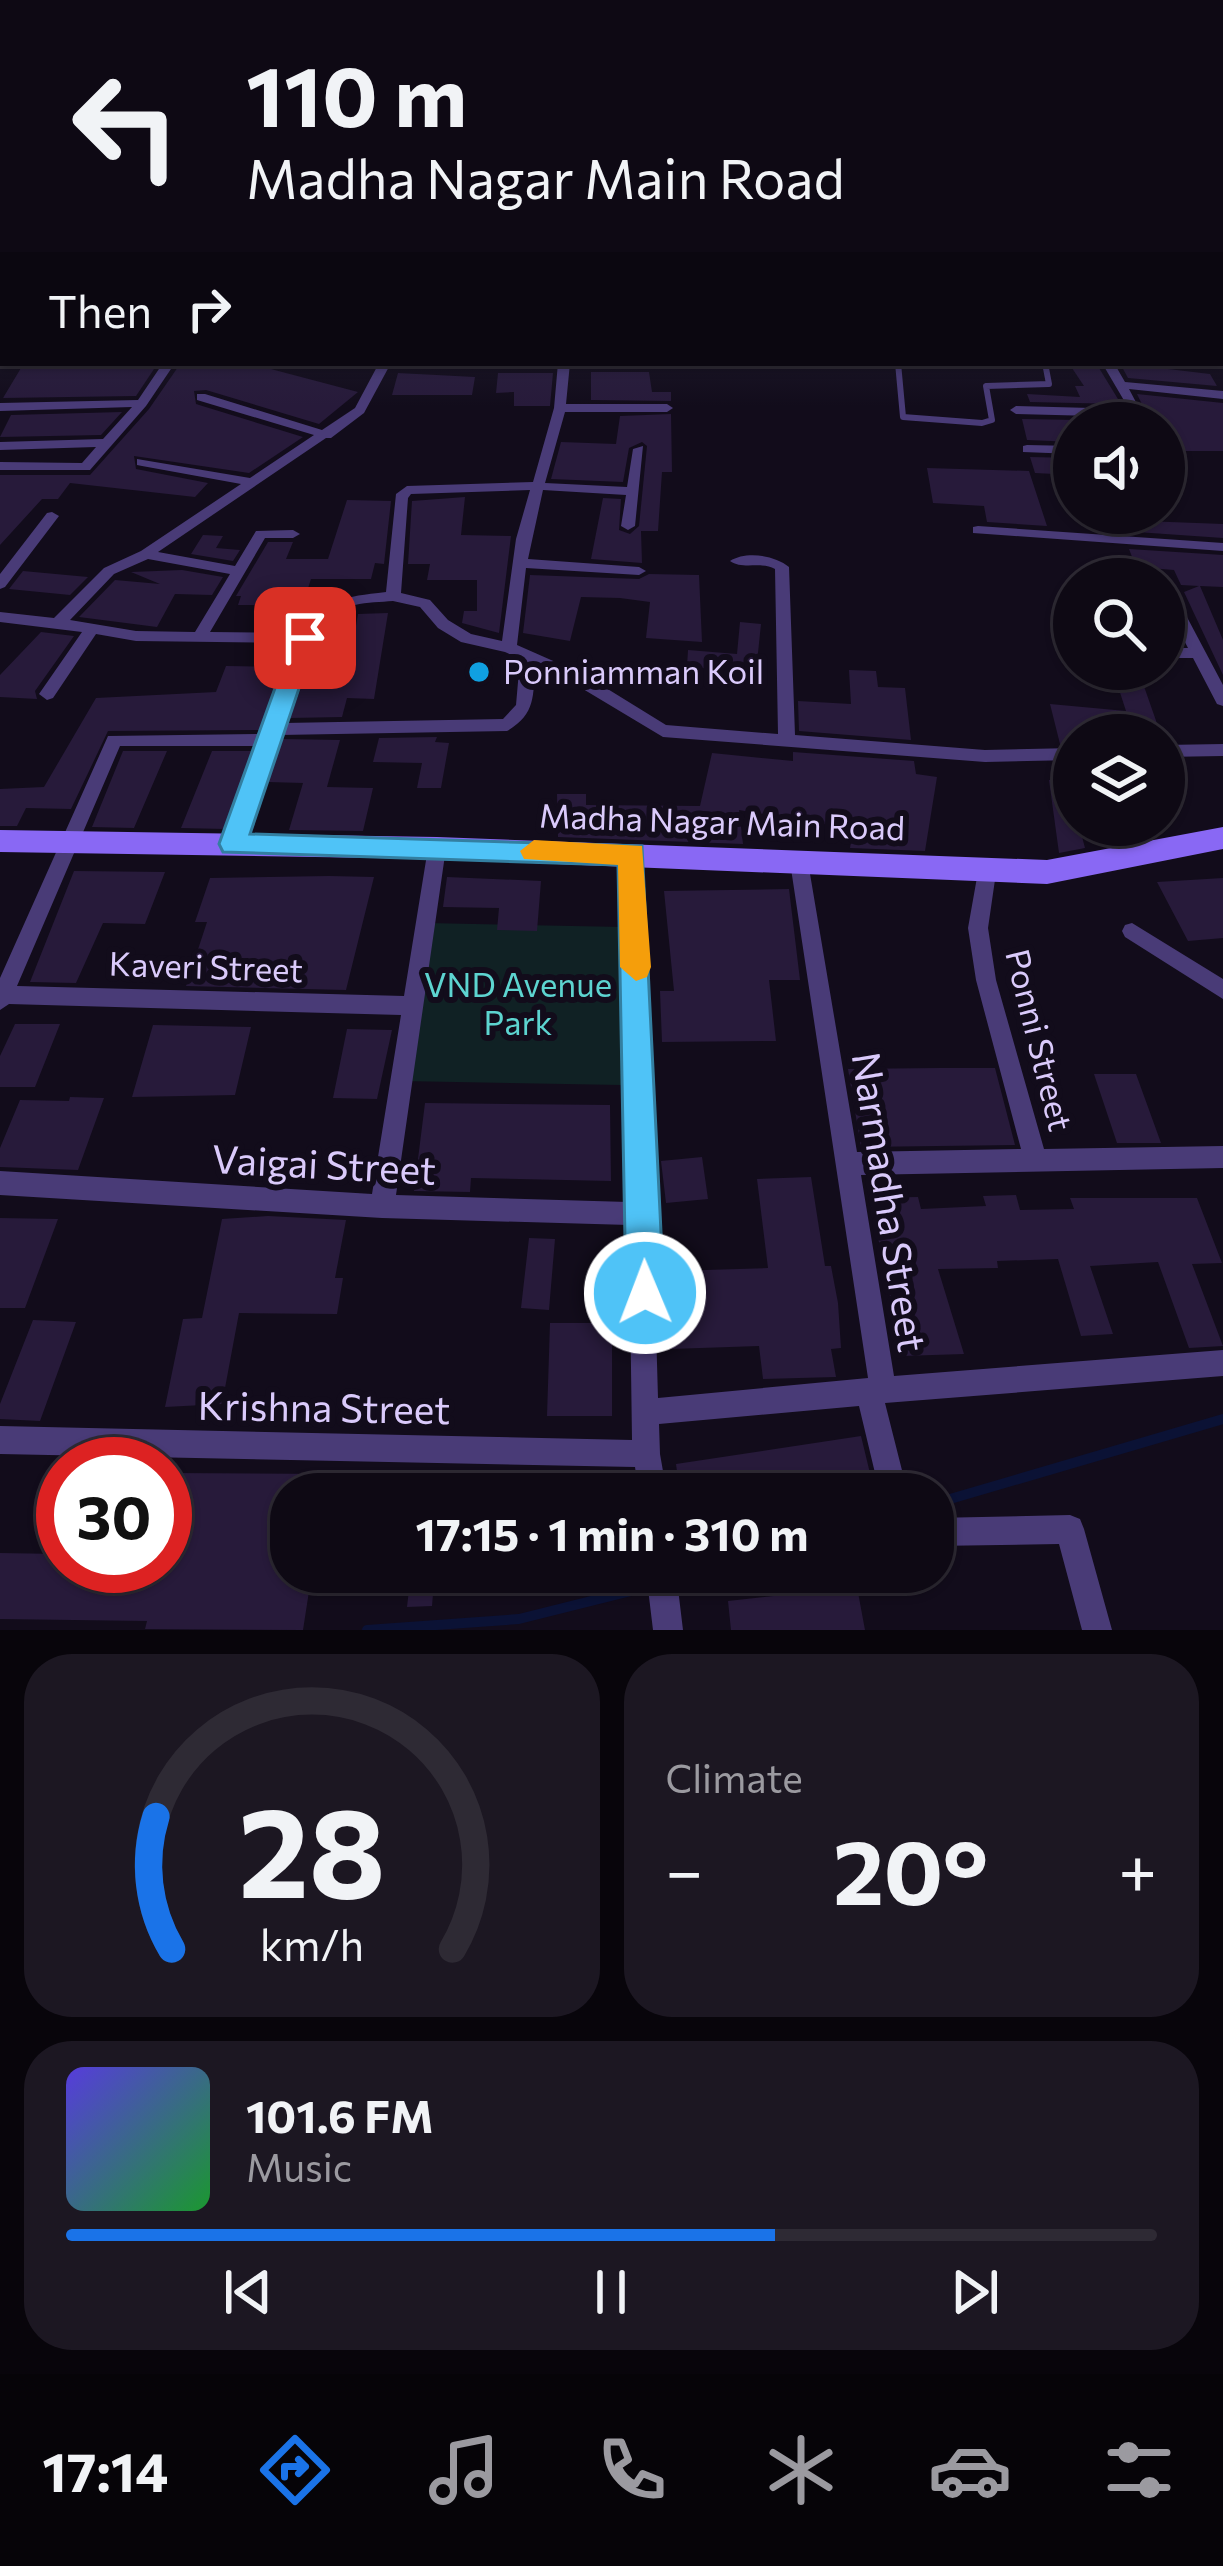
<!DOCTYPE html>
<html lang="en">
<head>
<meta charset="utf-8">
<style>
  body { margin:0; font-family:Commissioner,sans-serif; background:#1c1722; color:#f1f3f6; height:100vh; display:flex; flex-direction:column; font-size:45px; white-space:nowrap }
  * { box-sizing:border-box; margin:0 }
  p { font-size:39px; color:#9b9aa0 }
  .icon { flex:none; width:66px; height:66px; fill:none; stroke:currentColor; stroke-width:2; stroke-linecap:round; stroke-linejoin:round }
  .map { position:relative; height:1630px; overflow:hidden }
  .sheet { display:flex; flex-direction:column; gap:24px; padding:24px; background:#08050b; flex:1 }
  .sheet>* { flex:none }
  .banner { position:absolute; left:0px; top:0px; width:1224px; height:366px; box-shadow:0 3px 9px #0004,0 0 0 3px #2e2a34; background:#0e0914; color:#f1f3f6; overflow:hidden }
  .tools { position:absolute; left:1053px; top:402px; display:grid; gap:24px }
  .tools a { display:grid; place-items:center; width:132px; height:132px; border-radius:50%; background:#0e0914; box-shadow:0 3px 9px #0004,0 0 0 3px #2e2a34; font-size:60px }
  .speed { position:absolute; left:36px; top:1437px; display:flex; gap:24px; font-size:60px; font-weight:700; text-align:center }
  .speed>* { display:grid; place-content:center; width:156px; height:156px; border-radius:50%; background:#0e0914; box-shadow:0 3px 9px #0004,0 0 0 3px #2e2a34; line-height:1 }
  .speed .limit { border:18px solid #d22; background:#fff; color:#111 }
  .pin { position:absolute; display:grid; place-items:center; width:102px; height:102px; color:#fff; margin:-51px; border-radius:24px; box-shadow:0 6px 18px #0006 }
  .me { position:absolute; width:132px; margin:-66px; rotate:359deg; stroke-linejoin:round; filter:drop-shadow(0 0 9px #0008) }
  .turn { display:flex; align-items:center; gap:42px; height:252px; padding:0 48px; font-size:54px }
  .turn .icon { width:156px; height:156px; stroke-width:2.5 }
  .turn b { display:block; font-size:84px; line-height:102px }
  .then { display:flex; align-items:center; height:114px; padding:0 48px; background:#0003; gap:24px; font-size:45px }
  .big { font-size:90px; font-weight:700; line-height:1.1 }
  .sheet .widget { flex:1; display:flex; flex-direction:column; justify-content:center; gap:18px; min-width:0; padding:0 42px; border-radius:48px; background:#1c1722 }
  .sheet .dial { align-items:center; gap:0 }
  .dial svg { height:312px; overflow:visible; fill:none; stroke:#2e2a34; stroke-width:7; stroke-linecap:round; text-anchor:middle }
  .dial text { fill:#f1f3f6; stroke:none }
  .song { display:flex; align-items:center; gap:36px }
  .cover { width:144px; height:144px; border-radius:18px; background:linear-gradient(135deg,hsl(250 70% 55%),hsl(130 70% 35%)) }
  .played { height:12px; border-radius:6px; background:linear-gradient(90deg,#1a73e8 65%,#2e2a34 65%) }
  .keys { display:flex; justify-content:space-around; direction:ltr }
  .heat { display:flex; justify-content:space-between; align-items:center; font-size:66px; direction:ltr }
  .sheet .tiles { flex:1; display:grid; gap:24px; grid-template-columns:1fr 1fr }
  .widget:last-child { grid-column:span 2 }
  .trip { position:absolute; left:270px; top:1473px; width:684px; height:120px; border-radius:48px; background:#0e0914; box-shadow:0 3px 9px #0004,0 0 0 3px #2e2a34; font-weight:700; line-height:120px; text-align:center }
  .dock { display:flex; height:192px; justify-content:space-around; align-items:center; background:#060408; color:#9b9aa0 }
  .dock .icon { width:84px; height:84px }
  .dock .current { color:#1a73e8 }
  .dock b { font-size:54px; color:#f1f3f6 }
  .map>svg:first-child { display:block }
</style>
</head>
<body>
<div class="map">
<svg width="1223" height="1630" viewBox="0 0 1223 1630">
  <rect width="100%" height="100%" fill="#120c1b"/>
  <path fill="#102124" d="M 426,923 L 624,927 L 621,1085 L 401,1081 Z"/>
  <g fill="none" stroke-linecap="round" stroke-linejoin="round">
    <path stroke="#0b1235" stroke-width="10" d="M 933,1504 L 1223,1419
      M 669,1581 L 701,1572
      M 367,1630 L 519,1619 L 655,1585"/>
  </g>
  <path fill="#271a3a" d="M 24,363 L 158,363 L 136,396 L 3,398 Z
    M 247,363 L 269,363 L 267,368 L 358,392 L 319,424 L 206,390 L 194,391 L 196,404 L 303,437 L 249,473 L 134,456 L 136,469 L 208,483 L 195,497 L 70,483 L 58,499 L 42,499 L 0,545 L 0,475 L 90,475 L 149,409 L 178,367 L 245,368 Z
    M 1126,364 L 1210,374 L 1217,386 L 1128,378 L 1122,367 Z
    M 1072,368 L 1099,368 L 1121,404 L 1030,402 L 1027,394 L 1080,397 L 1075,386 L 1084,386 Z
    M 591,372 L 649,372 L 652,392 L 671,392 L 671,401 L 591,400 Z
    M 398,373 L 475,377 L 472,395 L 392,395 Z
    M 498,373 L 553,373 L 550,406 L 514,406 L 514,392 L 496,393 Z
    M 1137,394 L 1223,403 L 1223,451 L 1173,451 L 1164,437 L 1164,423 L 1151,423 Z
    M 122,412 L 101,435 L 0,437 L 11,415 Z
    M 671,414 L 672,472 L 662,472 L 658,531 L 641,531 L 642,563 L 591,559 L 603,498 L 621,499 L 619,530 L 630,534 L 639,526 L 647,446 L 642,442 L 629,448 L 623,482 L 551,479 L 561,442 L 616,444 L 620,416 Z
    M 1022,419 L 1131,421 L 1132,423 L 1068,423 L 1074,442 L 1027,440 Z
    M 1030,457 L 1074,458 L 1074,475 L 1035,473 Z
    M 927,468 L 1029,471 L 1047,526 L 987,522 L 984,506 L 933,503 Z
    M 465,497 L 461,535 L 511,536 L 499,633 L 462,623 L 464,611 L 477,611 L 477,580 L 427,580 L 430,564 L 408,564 L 412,501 Z
    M 347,500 L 391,501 L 384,564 L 375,563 L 371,579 L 311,579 L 295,628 L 264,628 L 272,605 L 238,605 L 241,596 L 236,596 L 268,542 L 293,542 L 286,559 L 328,559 Z
    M 1117,520 L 1223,524 L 1223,538 L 1122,531 Z
    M 203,535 L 223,536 L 216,548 L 240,550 L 233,561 L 191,554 Z
    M 1129,549 L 1223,555 L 1223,587 L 1200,586 L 1223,640 L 1223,675 L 1184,592 L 1199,586 L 1181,585 L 1174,570 L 1136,567 Z
    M 182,570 L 223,577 L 212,595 L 175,594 L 157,627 L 79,617 L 115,580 L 160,584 L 131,572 Z
    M 23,571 L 88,577 L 70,595 L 9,589 Z
    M 649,574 L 699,575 L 702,642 L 646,638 L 650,602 L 620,598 L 581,597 L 570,641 L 523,633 L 530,575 L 639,579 Z
    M 388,613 L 374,699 L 347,698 L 342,717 L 290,718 L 318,642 L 353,643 L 358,614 Z
    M 740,622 L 761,624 L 756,672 L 687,667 L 688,650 L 737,654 Z
    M 41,632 L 74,636 L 35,691 L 37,699 L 0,697 L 0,675 Z
    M 226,666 L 283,667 L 260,730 L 108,731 L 71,809 L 26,808 L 17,826 L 0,826 L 0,789 L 44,787 L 96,698 L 216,692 Z
    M 849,670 L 876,671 L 878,687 L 905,688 L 911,740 L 799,731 L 798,701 L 851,704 Z
    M 1113,671 L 1139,672 L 1161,735 L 1074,735 L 1074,744 L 1060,744 L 1050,704 L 1126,711 Z
    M 437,737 L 435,742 L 449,743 L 441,788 L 417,788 L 422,763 L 373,762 L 379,738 Z
    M 283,739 L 340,740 L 327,787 L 373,788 L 363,831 L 289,830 L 303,783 L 268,782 Z
    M 123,751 L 167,751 L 134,828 L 92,827 Z
    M 212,751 L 253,751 L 225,829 L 181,828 Z
    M 793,752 L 914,761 L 916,774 L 937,777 L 925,851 L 850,848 L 853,829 L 739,810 L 743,844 L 558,837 L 557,794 L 586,794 L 586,805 L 700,806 L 712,753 L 793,761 Z
    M 1049,780 L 1074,782 L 1074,825 L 1079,825 L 1085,848 L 1059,853 Z
    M 74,871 L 165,872 L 145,924 L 103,923 L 76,983 L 30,982 Z
    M 329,876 L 374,877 L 346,990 L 186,986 L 207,922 L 195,922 L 210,878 Z
    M 447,877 L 541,881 L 537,931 L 497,930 L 499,908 L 443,907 Z
    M 1223,878 L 1223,938 L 1188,941 L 1157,882 Z
    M 789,889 L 800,980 L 769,980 L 776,1041 L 662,1042 L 660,991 L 674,991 L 664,891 Z
    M 15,1024 L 60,1024 L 35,1087 L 0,1087 L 0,1056 Z
    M 153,1025 L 251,1027 L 235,1095 L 132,1097 Z
    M 347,1029 L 392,1030 L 377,1099 L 333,1098 Z
    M 939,1068 L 995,1068 L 1015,1145 L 861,1147 L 848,1069 Z
    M 1094,1074 L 1136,1074 L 1161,1143 L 1117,1143 Z
    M 70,1097 L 104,1098 L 78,1170 L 0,1167 L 0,1148 L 20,1100 L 69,1101 Z
    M 425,1103 L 610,1105 L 611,1181 L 471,1178 L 470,1192 L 414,1191 Z
    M 702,1157 L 708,1199 L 666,1203 L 661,1161 Z
    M 811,1177 L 825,1266 L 831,1266 L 838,1303 L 841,1348 L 831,1349 L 836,1377 L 763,1379 L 759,1346 L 671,1349 L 672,1271 L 768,1268 L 757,1179 Z
    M 1016,1195 L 1020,1210 L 1074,1209 L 1070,1198 L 1197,1198 L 1222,1263 L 1192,1264 L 1223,1346 L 1189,1348 L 1158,1262 L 1090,1266 L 1113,1334 L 1081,1336 L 1058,1259 L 997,1261 L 998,1268 L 938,1269 L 964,1354 L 902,1356 L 870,1198 L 918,1197 L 921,1209 L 986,1206 L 983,1196 Z
    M 268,1216 L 346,1220 L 335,1278 L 343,1278 L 337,1314 L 239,1313 L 222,1404 L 165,1407 L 183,1319 L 202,1318 L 222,1219 Z
    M 0,1218 L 58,1219 L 25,1308 L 0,1308 Z
    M 529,1238 L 555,1239 L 549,1310 L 521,1308 Z
    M 33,1320 L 76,1322 L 40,1421 L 0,1419 L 0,1404 Z
    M 550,1323 L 612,1323 L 612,1416 L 547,1416 Z
    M 861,1436 L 875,1494 L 680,1494 L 676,1464 Z
    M 165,1473 L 327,1474 L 324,1494 L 291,1494 L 291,1572 L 312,1572 L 303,1630 L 145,1629 L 147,1621 L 0,1619 L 0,1553 L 59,1554 L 55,1566 L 165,1566 Z
    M 411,1572 L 551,1572 L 551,1593 L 433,1594 L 432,1606 L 407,1607 Z
    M 857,1587 L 865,1630 L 731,1630 L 728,1601 Z"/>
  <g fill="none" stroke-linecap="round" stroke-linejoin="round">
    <path stroke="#493b77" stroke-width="6" d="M 898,363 L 903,417 L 982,423 L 992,420 L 986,386 L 1049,384 L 1045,363"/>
    <path fill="#493b77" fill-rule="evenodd" d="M 0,178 L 3,178 L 3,184 L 0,184 Z
      M 1221,184 L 1223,184 L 1223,190 L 1221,190 Z
      M 1221,215 L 1223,215 L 1223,221 L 1221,221 Z
      M 1221,249 L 1223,249 L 1223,255 L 1221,255 Z
      M 3,271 L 3,277 L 0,278 L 0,272 Z
      M 0,310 L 3,310 L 3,316 L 0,316 Z
      M 0,353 L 3,353 L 3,360 L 0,360 Z
      M 1221,361 L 1223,367 L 1177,366 L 1171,363 L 1221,363 Z
      M 163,363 L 175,363 L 146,406 L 90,470 L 0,470 L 0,462 L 82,463 L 96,447 L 0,450 L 0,442 L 103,439 L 132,407 L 0,411 L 0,403 L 138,400 Z
      M 379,363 L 391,363 L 364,413 L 331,438 L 326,438 L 158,552 L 235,566 L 256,531 L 293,530 L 300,534 L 293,538 L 265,538 L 210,632 L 301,633 C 331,598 342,597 386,592 L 396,494 L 407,486 L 533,482 L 554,408 L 558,363 L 570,363 L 566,404 L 667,404 L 673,408 L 667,412 L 565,412 L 545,483 L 627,487 L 633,449 L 643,446 L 635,526 L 628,530 L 621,526 L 626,495 L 543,490 L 528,559 L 639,567 L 646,571 L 639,575 L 526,568 L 517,645 L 585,675 L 666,725 L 778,734 L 775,569 C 761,561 742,570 730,561 C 746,551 774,555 789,567 L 795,735 L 985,750 L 1074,748 L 1074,760 L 985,762 L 663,737 L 573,683 L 535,666 C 533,696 536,714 507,731 L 280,735 L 242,844 L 240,849 L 226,849 L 224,844 L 259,746 L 120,746 L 17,986 L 404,996 L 428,848 L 430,843 L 444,843 L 446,848 L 396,1195 L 628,1202 L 623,854 L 625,849 L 639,849 L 641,854 L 652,1205 L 656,1214 L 653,1222 L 658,1398 L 868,1378 L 790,862 L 792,857 L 806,857 L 808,862 L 857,1152 L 1021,1149 L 976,980 L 968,928 L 979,866 L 981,861 L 995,861 L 997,866 L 988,928 L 996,980 L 1044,1149 L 1223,1146 L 1223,1168 L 861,1175 L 894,1376 L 1223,1350 L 1223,1376 L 885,1403 L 908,1494 L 880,1494 L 859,1406 L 659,1424 L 660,1454 L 667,1494 L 639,1494 L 635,1467 L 0,1454 L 0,1426 L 632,1440 L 629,1225 L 382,1218 L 0,1195 L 0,1171 L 372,1194 L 401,1015 L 9,1004 L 0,1010 L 0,978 L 108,736 L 263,734 L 296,643 L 136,641 L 96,634 L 53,698 L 47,700 L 39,694 L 82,632 L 0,622 L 0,612 L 54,618 L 104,568 L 141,551 L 241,484 L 142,466 L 137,465 L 137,459 L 250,478 L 314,435 L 197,400 L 197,394 L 205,394 L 322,430 L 355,408 ZM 530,490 L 516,539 L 502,641 L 471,634 L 448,620 L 430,600 L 401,593 L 408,498 L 411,494 ZM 148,559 L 230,574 L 195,632 L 136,631 L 70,620 L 114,574 ZM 393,601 L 420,607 L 438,628 L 461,642 L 505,652 L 520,659 L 516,705 L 503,719 L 284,723 C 298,682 307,618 355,605 C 367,602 381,602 393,601 Z
      M 1102,363 L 1114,363 L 1125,382 L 1223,391 L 1223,399 L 1129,389 L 1147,423 L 1137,423 L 1133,417 L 1016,414 L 1010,410 L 1016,406 L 1129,409 Z
      M 1027,445 L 1074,446 L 1074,454 L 1023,452 L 1023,446 Z
      M 1164,454 L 1168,455 L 1176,467 L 1175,470 L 1164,468 Z
      M 52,512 L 59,516 L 5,587 L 0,589 L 0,574 L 47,513 Z
      M 978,526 L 1223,543 L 1223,551 L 973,533 L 973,527 Z
      M 1164,582 L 1171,587 L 1223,685 L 1223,706 L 1217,704 L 1193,658 L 1164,658 L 1164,648 L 1188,648 L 1164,601 Z
      M 1223,744 L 1223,756 L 1164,757 L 1164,745 Z
      M 1132,923 L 1223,979 L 1223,999 L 1125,937 L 1122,931 L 1125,925 Z
      M 1070,1515 L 1080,1519 L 1084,1529 L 1112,1630 L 1082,1630 L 1059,1544 L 933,1546 L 933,1518 Z
      M 646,1572 L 676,1572 L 683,1630 L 653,1630 Z"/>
    <path fill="#8968f4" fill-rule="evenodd" d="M 0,236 L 3,236 L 3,244 L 0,244 Z
      M 1221,324 L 1223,325 L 1223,335 L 1221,334 Z
      M 1223,827 L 1223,849 L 1047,884 L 437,859 L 0,852 L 0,830 L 437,837 L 1047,860 Z"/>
  </g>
  <linearGradient id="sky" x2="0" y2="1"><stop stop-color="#0a070f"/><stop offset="0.44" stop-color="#33344a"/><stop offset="1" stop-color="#33344a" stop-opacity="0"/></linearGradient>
  <rect width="1223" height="406" fill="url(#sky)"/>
  <path fill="#4fc3f7" stroke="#337fa1" stroke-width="3" d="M 305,630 L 316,638 L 250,834 L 642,846 L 664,1293 L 659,1306 L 645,1312 L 632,1306 L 626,1293 L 618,865 L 223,852 L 219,844 L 293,638 Z"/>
  <path fill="#f59e0b" d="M 534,840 L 642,846 L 651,967 L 647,977 L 636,981 L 620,967 L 618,865 L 524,859 L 520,851 Z"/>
  <circle fill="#10a0e1" stroke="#120c1b" stroke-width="4.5" cx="479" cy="672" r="12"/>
  <g text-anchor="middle" stroke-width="12" stroke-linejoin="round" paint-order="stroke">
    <g font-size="33" fill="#dacafb" stroke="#120c1b" text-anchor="start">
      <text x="503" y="684">Ponniamman Koil</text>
    </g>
    <g font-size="33" fill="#dacafb" stroke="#120c1b">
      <text transform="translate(722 822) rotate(2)" y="12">Madha Nagar Main Road</text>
      <text transform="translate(206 967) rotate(2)" y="12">Kaveri Street</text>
      <text transform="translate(1039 1040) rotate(76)" y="12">Ponni Street</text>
    </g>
    <g font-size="33" fill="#5dd4d0" stroke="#120c1b">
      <text x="518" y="997">VND Avenue<tspan x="518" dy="38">Park</tspan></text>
    </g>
    <g font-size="39" fill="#dacafb" stroke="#120c1b">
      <text transform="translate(324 1165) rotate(3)" y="14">Vaigai Street</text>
      <text transform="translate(889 1202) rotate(81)" y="14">Narmadha Street</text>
      <text transform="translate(324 1408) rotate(1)" y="14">Krishna Street</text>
    </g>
  </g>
</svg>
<div class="tools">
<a><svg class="icon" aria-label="sound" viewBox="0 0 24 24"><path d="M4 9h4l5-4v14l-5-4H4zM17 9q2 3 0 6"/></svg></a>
<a><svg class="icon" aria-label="search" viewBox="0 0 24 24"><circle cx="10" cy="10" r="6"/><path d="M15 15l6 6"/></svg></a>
<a><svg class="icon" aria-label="layers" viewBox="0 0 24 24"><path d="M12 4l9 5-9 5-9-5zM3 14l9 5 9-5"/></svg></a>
</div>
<div class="speed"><div class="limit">30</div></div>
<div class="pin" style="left:305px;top:638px;background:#d93025"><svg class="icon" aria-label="arrive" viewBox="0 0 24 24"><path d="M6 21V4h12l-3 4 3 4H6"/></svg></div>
<svg class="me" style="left:645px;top:1293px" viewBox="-20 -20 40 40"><circle r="17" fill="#4fc3f7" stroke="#fff" stroke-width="3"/><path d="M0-11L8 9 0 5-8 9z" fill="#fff"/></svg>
<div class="trip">17:15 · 1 min · 310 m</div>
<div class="banner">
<div class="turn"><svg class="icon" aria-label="left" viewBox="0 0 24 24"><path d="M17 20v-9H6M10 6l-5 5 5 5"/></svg><div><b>110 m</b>Madha Nagar Main Road</div></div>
<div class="then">Then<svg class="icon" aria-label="right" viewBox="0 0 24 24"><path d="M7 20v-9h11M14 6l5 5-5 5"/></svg></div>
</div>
</div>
<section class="sheet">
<div class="tiles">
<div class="widget dial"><svg viewBox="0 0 100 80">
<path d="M14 69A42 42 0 1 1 86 69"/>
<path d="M14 69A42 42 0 0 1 10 35" stroke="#1a73e8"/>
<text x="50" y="56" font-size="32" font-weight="700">28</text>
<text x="50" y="72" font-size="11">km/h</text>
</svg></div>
<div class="widget"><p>Climate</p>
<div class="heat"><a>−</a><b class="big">20°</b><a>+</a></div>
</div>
<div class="widget">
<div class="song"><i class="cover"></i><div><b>101.6 FM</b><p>Music</p></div></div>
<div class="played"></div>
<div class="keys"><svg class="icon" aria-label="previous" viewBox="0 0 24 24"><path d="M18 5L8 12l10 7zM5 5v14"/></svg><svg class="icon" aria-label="pause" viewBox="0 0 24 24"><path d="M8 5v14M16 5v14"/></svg><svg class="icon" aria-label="next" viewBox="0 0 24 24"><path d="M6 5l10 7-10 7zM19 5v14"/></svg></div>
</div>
</div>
</section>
<nav class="dock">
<b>17:14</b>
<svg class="icon current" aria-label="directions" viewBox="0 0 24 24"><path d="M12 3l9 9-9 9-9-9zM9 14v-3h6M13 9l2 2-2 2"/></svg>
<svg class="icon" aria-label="music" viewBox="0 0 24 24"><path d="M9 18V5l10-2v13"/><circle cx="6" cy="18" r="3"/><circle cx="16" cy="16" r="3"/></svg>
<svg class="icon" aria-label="phone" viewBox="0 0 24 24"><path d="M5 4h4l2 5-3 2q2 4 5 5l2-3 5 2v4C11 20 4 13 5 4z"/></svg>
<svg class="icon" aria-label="climate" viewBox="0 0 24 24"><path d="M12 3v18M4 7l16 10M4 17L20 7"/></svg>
<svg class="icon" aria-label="car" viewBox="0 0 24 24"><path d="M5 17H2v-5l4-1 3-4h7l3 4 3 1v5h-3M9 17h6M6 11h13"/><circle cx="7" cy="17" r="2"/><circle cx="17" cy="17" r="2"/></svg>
<svg class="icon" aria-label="filters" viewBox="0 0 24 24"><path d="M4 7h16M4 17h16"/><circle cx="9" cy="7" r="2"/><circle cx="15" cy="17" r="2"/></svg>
</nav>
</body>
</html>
